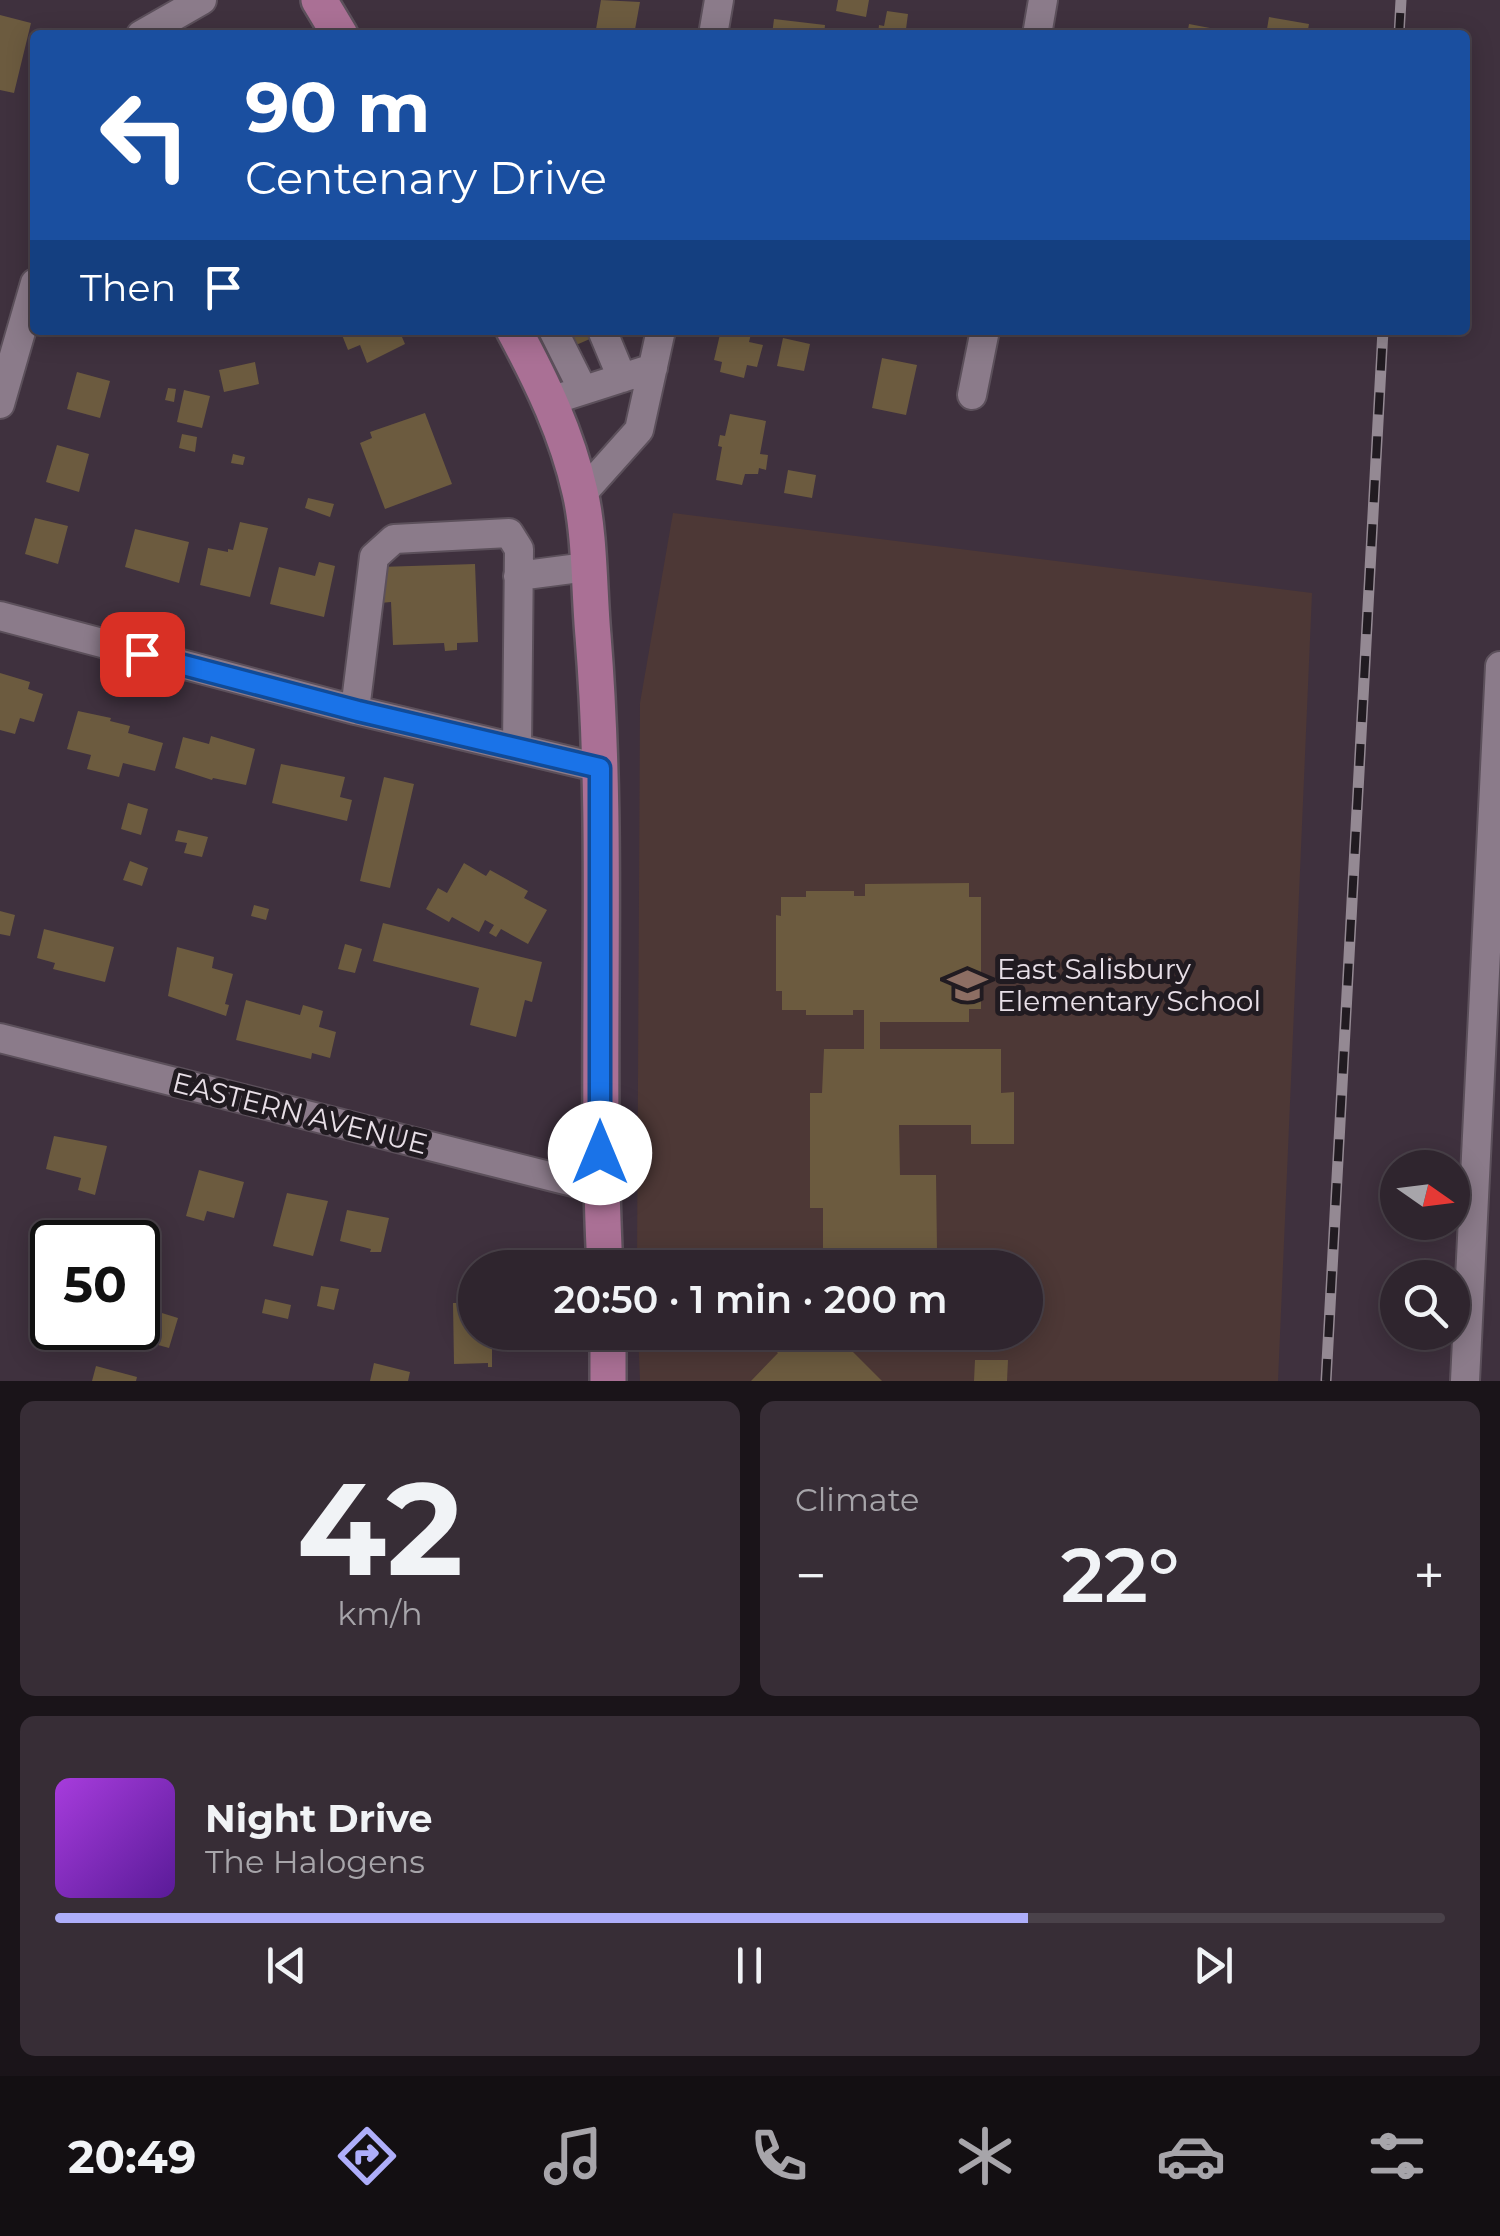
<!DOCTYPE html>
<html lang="en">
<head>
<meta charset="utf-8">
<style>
  body { margin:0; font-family:Montserrat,sans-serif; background:#372d36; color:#f1f3f6; height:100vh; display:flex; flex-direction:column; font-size:38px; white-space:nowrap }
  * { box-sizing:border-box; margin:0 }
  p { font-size:32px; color:#a7a5aa }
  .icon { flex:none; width:55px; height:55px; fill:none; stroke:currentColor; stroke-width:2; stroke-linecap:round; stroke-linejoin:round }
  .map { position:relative; height:1381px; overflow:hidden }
  .panel { display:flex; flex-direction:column; gap:20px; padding:20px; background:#1a1419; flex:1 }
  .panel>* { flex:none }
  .banner { position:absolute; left:30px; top:30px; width:1440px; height:305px; border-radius:10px; box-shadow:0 5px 25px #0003,0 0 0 2px #4a424a; background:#1a4fa0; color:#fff; overflow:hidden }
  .needle { width:65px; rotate:104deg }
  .fabs { position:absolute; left:1380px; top:1150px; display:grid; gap:20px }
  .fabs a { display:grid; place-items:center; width:90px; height:90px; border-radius:50%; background:#2f252e; box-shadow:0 5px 25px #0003,0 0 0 2px #4a424a; font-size:50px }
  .speed { position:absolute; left:30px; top:1220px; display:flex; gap:20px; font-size:50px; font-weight:700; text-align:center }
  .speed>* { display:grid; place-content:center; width:130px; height:130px; border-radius:50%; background:#2f252e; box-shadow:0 5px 25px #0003,0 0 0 2px #4a424a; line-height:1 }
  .speed .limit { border:5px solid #111; border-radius:15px; background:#fff; color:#111 }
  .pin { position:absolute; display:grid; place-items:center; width:85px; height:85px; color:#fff; margin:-42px; border-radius:20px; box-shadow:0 5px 15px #0006 }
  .me { position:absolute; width:110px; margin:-55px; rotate:0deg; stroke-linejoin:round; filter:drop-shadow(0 0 8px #0008) }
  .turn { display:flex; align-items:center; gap:35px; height:210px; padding:0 50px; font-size:45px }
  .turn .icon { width:130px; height:130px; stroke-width:2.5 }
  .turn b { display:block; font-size:70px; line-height:85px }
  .then { display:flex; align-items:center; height:95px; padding:0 50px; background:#0003; gap:20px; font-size:38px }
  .big { font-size:75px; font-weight:600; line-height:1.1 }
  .panel .widget { flex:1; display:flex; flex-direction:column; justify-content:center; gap:15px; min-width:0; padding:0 35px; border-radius:15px; background:#372d36 }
  .panel .dial { align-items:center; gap:0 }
  .dial b { font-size:130px; line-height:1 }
  .song { display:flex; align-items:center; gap:30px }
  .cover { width:120px; height:120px; border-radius:15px; background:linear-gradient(135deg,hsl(280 70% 55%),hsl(270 70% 35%)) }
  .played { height:10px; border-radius:5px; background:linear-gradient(90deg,#aeaefa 70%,#4a424a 70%) }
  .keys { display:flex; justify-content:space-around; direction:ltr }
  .heat { display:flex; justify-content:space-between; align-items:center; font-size:55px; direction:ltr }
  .panel .tiles { flex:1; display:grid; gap:20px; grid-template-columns:1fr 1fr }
  .widget:last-child { grid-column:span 2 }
  .trip { position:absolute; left:458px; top:1250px; width:585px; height:100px; border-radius:50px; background:#2f252e; box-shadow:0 5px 25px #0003,0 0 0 2px #4a424a; font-weight:600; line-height:100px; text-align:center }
  .tabs { display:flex; height:160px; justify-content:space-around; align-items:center; background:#130f12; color:#a7a5aa }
  .tabs .icon { width:70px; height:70px }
  .tabs .on { color:#aeaefa }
  .tabs b { font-size:45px; color:#f1f3f6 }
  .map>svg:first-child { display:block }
</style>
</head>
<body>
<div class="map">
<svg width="1500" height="1381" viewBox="0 0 1500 1381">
  <rect width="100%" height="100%" fill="#3f313e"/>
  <path fill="#4d3836" d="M 673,513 L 1312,593 L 1278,1381 L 640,1381 L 638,1333 L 1025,1332 L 1025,1268 L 637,1268 L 640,703 Z"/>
  <path fill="#6c5b3f" d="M 601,0 L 640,2 L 634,35 L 595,35 Z
    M 838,0 L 869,0 L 866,17 L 836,11 Z
    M 887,11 L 908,14 L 906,29 L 917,31 L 916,35 L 878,35 L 879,25 L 884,26 Z
    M 0,15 L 31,23 L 14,93 L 0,90 Z
    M 1269,17 L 1309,24 L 1307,35 L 1266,35 Z
    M 774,19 L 825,25 L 824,35 L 772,35 Z
    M 1189,24 L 1236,33 L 1236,35 L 1187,35 Z
    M 340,330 L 399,330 L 405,344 L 367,363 L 360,345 L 348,350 Z
    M 558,330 L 588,330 L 592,338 L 567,349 Z
    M 721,330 L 752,330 L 749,342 L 763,345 L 757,367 L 747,365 L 744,378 L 720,372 L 722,362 L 714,360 Z
    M 783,338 L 810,344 L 804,371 L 777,366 Z
    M 882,358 L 917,365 L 906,415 L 872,408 Z
    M 255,362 L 259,384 L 224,392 L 219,370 Z
    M 77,372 L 110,381 L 100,418 L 67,409 Z
    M 168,388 L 176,389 L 174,402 L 165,400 Z
    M 184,390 L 210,396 L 202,428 L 177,422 Z
    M 425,413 L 452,484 L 385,509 L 360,443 L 372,438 L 370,432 Z
    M 730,414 L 766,421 L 760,454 L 768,455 L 766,470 L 759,468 L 758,474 L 745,474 L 742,485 L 716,480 L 722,447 L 718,446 L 720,435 L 725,436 Z
    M 182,434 L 197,437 L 195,452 L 179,448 Z
    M 57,445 L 89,454 L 79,492 L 46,482 Z
    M 233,454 L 245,457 L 243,465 L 231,463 Z
    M 788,470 L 816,475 L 812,498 L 784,493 Z
    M 308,498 L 334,504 L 330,517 L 305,508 Z
    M 35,518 L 68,526 L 58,564 L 25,554 Z
    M 240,522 L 268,528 L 250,597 L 200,585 L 208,548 L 228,552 L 228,549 L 233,550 Z
    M 135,529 L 189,542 L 179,583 L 125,567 Z
    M 319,562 L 335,566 L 324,617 L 270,604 L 279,567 L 315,576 Z
    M 475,564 L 478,642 L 457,643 L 457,650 L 445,651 L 444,643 L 393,645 L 391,602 L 380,603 L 379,567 Z
    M 0,673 L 30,682 L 28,689 L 43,694 L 34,722 L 20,718 L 15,734 L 0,730 Z
    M 78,711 L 111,718 L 110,721 L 130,726 L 128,733 L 163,743 L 155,771 L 123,763 L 119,777 L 87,769 L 91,755 L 67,749 Z
    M 211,736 L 255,749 L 246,785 L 213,778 L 212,780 L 175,768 L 183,737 L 209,744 Z
    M 281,764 L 345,777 L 340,797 L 352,800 L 347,821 L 272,803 Z
    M 384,777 L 414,784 L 390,888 L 360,881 Z
    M 128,803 L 148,809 L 141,835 L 121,829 Z
    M 178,830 L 208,837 L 202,857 L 184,853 L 187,843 L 175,841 Z
    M 130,861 L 148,868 L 142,886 L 123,880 Z
    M 464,863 L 486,876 L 490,870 L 528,891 L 524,898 L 547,910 L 528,944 L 501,929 L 496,937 L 489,933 L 494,925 L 485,920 L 479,932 L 452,917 L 449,922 L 426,909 L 438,888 L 447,893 Z
    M 969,883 L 969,897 L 981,897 L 981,1009 L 969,1009 L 969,1022 L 880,1022 L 880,1049 L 1001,1049 L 1001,1093 L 1014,1092 L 1014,1144 L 971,1144 L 971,1125 L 899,1125 L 900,1175 L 936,1175 L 937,1250 L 881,1250 L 882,1268 L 864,1268 L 863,1251 L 823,1251 L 823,1208 L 810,1208 L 810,1093 L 822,1093 L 824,1049 L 864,1049 L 864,1010 L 853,1010 L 853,1015 L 806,1015 L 806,1010 L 782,1010 L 782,991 L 776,991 L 776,915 L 781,916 L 781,897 L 806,897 L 806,891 L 854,891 L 854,896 L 865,896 L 865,884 Z
    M 254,905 L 269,909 L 266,920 L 251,916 Z
    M 0,911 L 15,915 L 10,936 L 0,934 Z
    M 383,923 L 542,962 L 532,1002 L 525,1000 L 516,1037 L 470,1025 L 479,988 L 373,961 Z
    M 44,929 L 114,947 L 105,982 L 53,969 L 55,963 L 37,958 Z
    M 345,944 L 362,949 L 355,973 L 338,969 Z
    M 177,947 L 214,957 L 212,968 L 233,974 L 225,1004 L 229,1005 L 226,1016 L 168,996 Z
    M 246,1000 L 300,1015 L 303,1005 L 323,1011 L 319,1027 L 336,1032 L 330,1058 L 312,1053 L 311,1059 L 236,1040 Z
    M 54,1136 L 107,1146 L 95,1195 L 78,1190 L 81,1178 L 46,1169 Z
    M 199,1170 L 244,1182 L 234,1218 L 207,1211 L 204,1221 L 186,1216 Z
    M 287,1193 L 328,1201 L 313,1256 L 273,1246 Z
    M 347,1210 L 389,1218 L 381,1252 L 370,1252 L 371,1249 L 340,1241 Z
    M 36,1234 L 61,1241 L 52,1242 L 51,1261 L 30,1256 Z
    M 321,1286 L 339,1289 L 334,1310 L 317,1306 Z
    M 461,1286 L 475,1286 L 475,1300 L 462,1300 Z
    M 265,1299 L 291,1305 L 288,1319 L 262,1313 Z
    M 453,1303 L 475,1303 L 475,1332 L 492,1332 L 492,1367 L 488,1367 L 488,1363 L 454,1364 Z
    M 149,1309 L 178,1318 L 169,1348 L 140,1340 Z
    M 789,1332 L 833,1332 L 882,1381 L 751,1381 L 778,1353 L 773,1348 Z
    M 975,1360 L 1008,1360 L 1007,1381 L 974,1381 Z
    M 374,1363 L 410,1372 L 408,1381 L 370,1381 Z
    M 96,1366 L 137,1377 L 136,1381 L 92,1381 Z"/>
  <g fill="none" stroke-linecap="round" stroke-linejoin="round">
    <defs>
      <path id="minor" d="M 141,35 L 202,0
        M 713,35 L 719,0
        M 1037,35 L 1043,0
        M 553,330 L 583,390
        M 602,330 L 622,378
        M 972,395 L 985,330
        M 550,401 L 653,368
        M 0,404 L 35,283
        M 581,495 L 639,430 L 661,330
        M 518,576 L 587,567
        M 0,616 L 355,710 L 600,768
        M 355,710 L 374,557 L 394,539 L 509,533 L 519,549 L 517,748
        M 0,1038 L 601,1189
        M 1465,1381 L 1500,666"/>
      <path id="major" d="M 319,0 L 340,35
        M 514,330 C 542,382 567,434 580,492 C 590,534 589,591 593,636 C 610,846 594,1057 605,1268
        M 608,1381 L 608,1332"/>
    </defs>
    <use href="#minor" stroke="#5c505b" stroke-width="32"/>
    <use href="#major" stroke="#5c505b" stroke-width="40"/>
    <use href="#minor" stroke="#8b7b8a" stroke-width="28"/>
    <use href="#major" stroke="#aa7095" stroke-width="35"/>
    <defs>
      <path id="rail" d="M 1399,35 L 1401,0
        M 1326,1381 L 1383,330"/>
    </defs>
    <use href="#rail" stroke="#948993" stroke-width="11"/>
    <use href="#rail" stroke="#211b21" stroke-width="8" stroke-dasharray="22" stroke-linecap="butt"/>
  </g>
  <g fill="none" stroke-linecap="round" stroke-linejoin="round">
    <defs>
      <path id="route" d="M 142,654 L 358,711 L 600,768 L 600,1153"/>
    </defs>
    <use href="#route" stroke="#114b97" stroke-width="25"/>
    <use href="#route" stroke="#1a73e8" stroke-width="18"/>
  </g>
  <defs>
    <symbol id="school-bare" viewBox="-9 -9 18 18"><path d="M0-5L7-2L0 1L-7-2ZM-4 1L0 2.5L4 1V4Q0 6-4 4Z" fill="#8d6e63" stroke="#211b21" stroke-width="2.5" paint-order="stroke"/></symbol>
  </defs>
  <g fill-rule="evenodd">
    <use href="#school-bare" x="940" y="958" width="55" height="55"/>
  </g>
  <g text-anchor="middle" stroke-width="10" stroke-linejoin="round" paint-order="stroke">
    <g font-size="28" fill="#e8dfe7" stroke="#211b21" text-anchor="start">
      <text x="997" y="979">East Salisbury<tspan x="997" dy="32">Elementary School</tspan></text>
    </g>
    <g font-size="28" fill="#e8dfe7" stroke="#211b21">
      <text transform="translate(300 1113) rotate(14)" y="10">EASTERN AVENUE</text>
    </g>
  </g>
</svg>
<div class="fabs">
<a><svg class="needle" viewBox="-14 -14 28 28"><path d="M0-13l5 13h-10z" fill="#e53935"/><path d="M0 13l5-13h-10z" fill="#a7a5aa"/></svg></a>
<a><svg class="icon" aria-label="search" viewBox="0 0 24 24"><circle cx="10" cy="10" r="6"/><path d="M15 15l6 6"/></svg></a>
</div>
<div class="speed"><div class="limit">50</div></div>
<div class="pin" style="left:142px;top:654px;background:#d93025"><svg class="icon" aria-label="arrive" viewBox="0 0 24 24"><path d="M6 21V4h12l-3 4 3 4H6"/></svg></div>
<svg class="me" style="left:600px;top:1153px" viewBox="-20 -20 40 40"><circle r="19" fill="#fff"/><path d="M0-13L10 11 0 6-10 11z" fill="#1a73e8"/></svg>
<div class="trip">20:50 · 1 min · 200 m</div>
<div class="banner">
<div class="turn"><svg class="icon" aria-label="left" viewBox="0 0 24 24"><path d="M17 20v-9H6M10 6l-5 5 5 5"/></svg><div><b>90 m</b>Centenary Drive</div></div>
<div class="then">Then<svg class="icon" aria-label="arrive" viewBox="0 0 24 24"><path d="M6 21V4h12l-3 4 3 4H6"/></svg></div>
</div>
</div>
<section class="panel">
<div class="tiles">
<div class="widget dial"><b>42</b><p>km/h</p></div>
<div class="widget"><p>Climate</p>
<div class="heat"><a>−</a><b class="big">22°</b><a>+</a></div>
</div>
<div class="widget">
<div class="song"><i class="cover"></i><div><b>Night Drive</b><p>The Halogens</p></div></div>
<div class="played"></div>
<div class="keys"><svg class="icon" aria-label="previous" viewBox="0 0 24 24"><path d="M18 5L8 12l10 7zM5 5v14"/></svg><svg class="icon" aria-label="pause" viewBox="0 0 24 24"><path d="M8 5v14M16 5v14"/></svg><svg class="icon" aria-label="next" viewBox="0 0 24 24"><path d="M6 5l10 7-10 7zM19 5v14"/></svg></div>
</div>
</div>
</section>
<nav class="tabs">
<b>20:49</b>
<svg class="icon on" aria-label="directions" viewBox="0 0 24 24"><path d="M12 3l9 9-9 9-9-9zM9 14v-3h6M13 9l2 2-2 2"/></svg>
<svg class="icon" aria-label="music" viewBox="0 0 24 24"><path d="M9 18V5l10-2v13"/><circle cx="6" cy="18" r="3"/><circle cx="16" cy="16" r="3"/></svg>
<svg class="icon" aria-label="phone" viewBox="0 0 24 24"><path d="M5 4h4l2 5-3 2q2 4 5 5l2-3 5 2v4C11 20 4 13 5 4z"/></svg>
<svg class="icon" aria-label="climate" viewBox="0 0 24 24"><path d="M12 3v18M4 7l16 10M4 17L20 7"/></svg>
<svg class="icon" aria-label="car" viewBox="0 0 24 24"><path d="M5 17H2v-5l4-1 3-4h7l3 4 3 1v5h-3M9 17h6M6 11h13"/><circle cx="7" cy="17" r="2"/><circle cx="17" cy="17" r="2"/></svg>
<svg class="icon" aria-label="filters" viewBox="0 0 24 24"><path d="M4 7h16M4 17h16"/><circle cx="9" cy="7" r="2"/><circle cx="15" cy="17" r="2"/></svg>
</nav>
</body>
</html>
